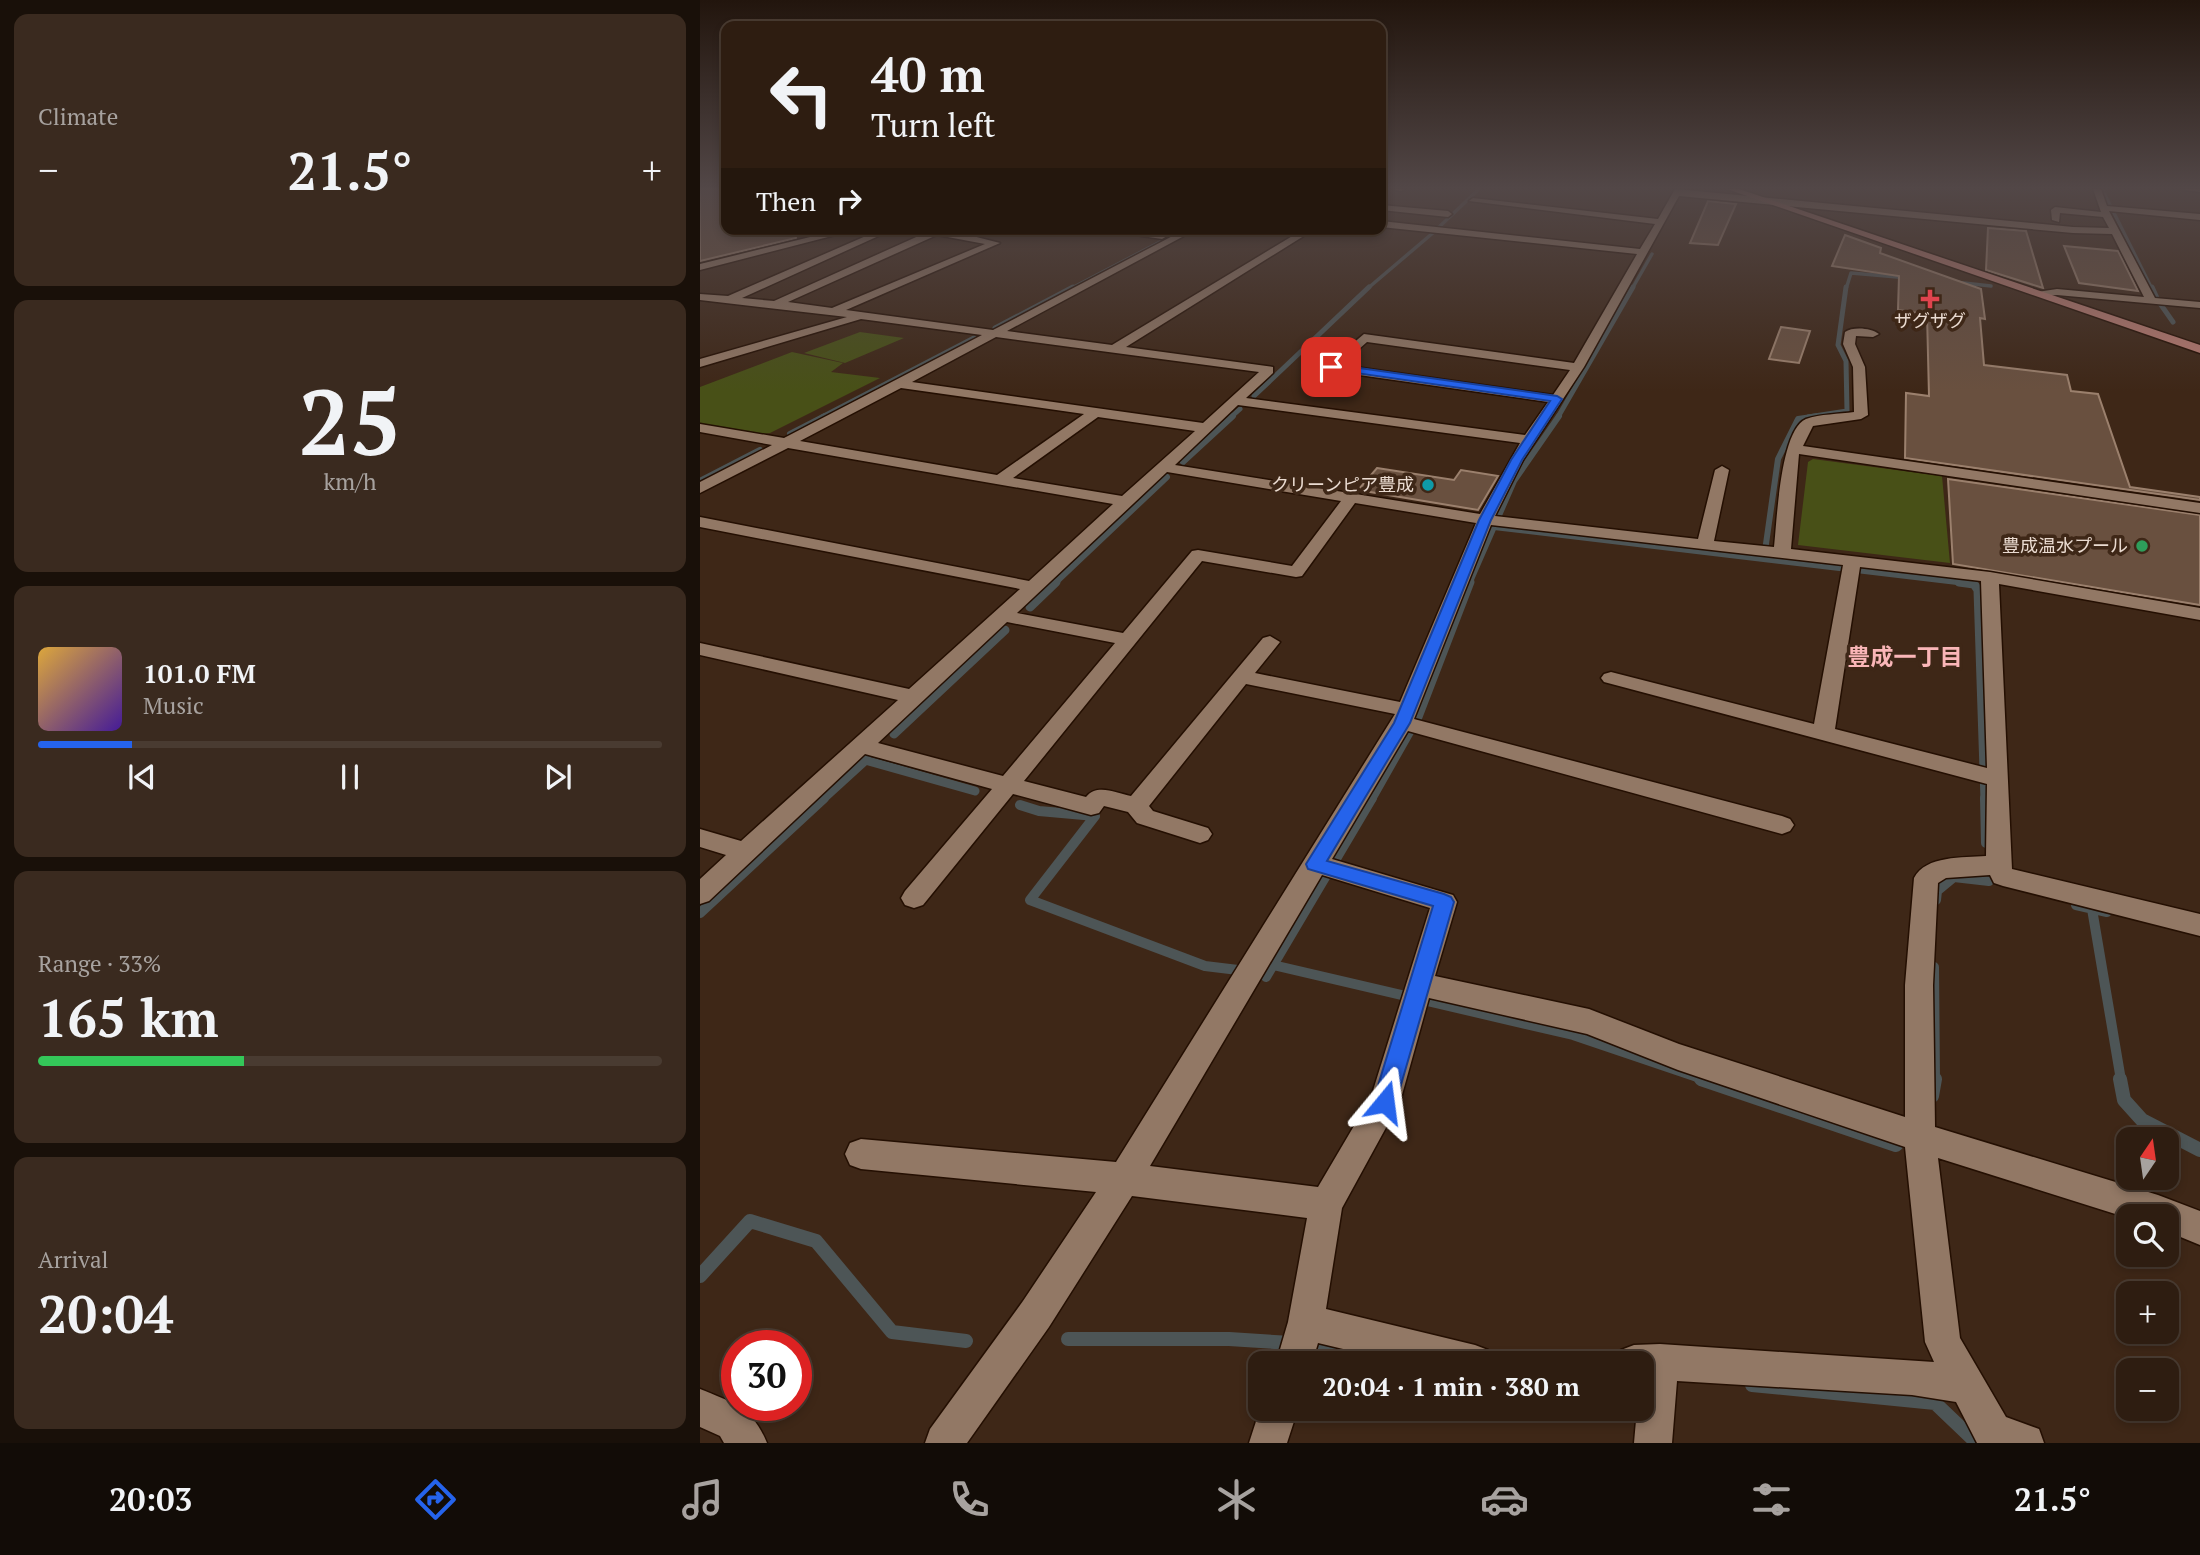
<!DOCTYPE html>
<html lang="en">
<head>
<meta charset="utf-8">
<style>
  body { margin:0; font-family:"PT Serif","Noto Sans JP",serif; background:#3a2a1f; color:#f1f3f6; height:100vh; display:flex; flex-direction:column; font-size:26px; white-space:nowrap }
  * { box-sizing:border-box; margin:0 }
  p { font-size:23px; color:#a7a29f }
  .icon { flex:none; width:38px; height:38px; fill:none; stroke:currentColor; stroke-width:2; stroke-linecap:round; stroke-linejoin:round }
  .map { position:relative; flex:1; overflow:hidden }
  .drawer { display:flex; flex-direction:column; gap:14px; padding:14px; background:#191009; width:700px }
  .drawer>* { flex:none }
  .top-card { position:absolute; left:21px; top:21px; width:665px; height:214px; border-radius:14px; box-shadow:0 4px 10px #0003,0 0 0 2px #493b31; background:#2e1d11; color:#f1f3f6; overflow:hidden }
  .needle { width:46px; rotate:13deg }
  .controls { position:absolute; left:1416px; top:1127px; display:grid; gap:14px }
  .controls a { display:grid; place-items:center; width:63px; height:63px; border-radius:14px; background:#2e1d11; box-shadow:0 4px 10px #0003,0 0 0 2px #493b31; font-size:35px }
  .speed { position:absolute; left:21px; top:1330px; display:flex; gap:14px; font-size:35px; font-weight:700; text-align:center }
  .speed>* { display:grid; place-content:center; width:91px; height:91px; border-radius:50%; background:#2e1d11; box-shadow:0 4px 10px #0003,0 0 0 2px #493b31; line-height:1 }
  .speed .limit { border:10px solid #d22; background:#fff; color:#111 }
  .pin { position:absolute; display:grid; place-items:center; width:60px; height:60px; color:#fff; margin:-30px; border-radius:14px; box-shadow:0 4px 10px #0006 }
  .me { position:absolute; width:77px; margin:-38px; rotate:16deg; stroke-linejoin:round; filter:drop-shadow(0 0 5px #0008) }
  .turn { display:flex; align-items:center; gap:24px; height:147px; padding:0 35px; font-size:32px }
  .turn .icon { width:91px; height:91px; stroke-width:2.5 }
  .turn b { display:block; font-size:49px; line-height:60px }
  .then { display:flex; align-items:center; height:66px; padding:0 35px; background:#0003; gap:14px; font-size:26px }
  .big { font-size:52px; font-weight:700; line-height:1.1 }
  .drawer .tile { flex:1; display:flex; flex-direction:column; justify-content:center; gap:10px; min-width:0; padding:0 24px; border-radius:14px; background:#3a2a1f }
  .drawer .dial { align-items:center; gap:0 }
  .dial b { font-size:91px; line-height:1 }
  .song { display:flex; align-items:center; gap:21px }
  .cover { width:84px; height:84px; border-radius:10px; background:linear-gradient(135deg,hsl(40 70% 55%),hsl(260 70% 35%)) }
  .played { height:7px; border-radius:4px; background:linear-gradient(90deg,#2563eb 15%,#493b31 15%) }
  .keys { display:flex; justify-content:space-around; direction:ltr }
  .heat { display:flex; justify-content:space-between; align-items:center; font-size:38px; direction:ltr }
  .charge { height:10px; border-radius:5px; background:linear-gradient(90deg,#34c759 33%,#493b31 0) }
  .trip { position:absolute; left:548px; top:1351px; width:406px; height:70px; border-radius:14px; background:#2e1d11; box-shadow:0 4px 10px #0003,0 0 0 2px #493b31; font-weight:700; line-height:70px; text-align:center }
  .tabs { display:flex; height:112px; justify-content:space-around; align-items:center; background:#120c07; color:#a7a29f }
  .tabs .icon { width:49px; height:49px }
  .tabs .on { color:#2563eb }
  .tabs b { font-size:32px; color:#f1f3f6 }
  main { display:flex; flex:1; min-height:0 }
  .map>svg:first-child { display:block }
</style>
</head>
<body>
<main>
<section class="drawer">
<div class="tile"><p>Climate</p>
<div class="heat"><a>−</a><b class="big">21.5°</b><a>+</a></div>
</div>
<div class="tile dial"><b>25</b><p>km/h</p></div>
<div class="tile">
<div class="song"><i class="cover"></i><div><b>101.0 FM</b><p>Music</p></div></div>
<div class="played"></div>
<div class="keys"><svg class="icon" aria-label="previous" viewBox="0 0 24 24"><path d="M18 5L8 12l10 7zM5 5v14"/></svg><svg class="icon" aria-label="pause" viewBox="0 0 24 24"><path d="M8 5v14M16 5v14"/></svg><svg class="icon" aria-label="next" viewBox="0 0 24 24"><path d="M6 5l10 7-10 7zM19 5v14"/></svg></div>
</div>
<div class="tile"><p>Range · 33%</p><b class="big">165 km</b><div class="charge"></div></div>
<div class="tile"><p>Arrival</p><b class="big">20:04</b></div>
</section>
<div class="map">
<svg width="1500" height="1443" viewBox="0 0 1500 1443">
  <rect width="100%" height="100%" fill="#3e2717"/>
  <path fill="#485017" d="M 160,332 L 204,338 L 145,363 L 104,353 Z
    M 92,352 L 143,363 L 131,372 L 180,378 L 70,433 L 57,435 L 0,424 L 0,387 Z
    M 1113,459 L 1242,476 L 1250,563 L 1098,545 L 1108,462 Z"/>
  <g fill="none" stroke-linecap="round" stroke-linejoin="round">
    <path stroke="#4d5556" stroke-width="3.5" d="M 1402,189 L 1452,289
      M 738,228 L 779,189
      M 1255,282 L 1291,286
      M 370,289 L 485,229
      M 667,289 L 734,232
      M 932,289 L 952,254
      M 1146,289 L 1151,273 L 1209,278"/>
    <path stroke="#4d5556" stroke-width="5" d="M 1452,287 L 1457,298
      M 1459,302 L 1473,322
      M 295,328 L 373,287
      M 554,396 L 669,287
      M 122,417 L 274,338
      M 531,417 L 540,409
      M 858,417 L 933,287
      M 1108,417 L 1147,411 L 1146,361 L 1138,345 L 1146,287"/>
    <path stroke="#4d5556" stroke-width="6" d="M 90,434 L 125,416
      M 483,462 L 533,416
      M 0,481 L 60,450
      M 794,527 L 1274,584
      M 1064,558 L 1078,459 L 1098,419 L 1119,416
      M 354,584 L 467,477
      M 769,584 L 814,481 L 859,416"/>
    <path stroke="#4d5556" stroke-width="9" d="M 1259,582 L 1274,584 L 1278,590 L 1285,800
      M 330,607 L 356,582
      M 194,734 L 305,630
      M 165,760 L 275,791
      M 122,800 L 167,759
      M 671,800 L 718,717 L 770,582"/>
    <path stroke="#4d5556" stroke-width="10" d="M 1285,798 L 1286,843
      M 320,805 L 339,811 L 395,816 L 330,900 L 505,966 L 538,970
      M 1285,880 L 1286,864
      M 1236,900 L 1237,891 L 1254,877 L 1289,881
      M 1376,905 L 1407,912
      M 1392,909 L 1421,1080
      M 0,913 L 124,798
      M 573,965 L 873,1035 L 1006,1080
      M 1234,967 L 1235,1080
      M 566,977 L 672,798"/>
    <path stroke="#4d5556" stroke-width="14" d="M 1001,1079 L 1196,1145 L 1203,1137
      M 1420,1079 L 1424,1100 L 1442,1120 L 1500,1150
      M 1232,1096 L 1235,1079
      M 0,1276 L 50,1221 L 116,1241 L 192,1332 L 266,1341
      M 368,1339 L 529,1339 L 591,1343
      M 608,1345 L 643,1348 L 692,1363
      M 1052,1385 L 1235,1403 L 1235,1396
      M 1235,1403 L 1277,1443"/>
  </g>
  <path fill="#69503f" stroke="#9b806d" stroke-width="2" d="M 0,189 L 26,189 L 26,229 L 95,229 L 96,238 L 0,261 Z
    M 1008,201 L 1036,204 L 1018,245 L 990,243 Z
    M 1288,228 L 1326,231 L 1343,288 L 1286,270 Z
    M 1145,235 L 1181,248 L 1180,253 L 1281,289 L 1285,319 L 1280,318 L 1284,365 L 1367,375 L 1371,391 L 1398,394 L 1430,487 L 1500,497 L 1500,500 L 1205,458 L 1206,393 L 1229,396 L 1227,314 L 1198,310 L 1199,276 L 1132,266 Z
    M 1364,246 L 1418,251 L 1438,291 L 1379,283 Z
    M 1081,327 L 1110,331 L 1099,363 L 1069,359 Z
    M 677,468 L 754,480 L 761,470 L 798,476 L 778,510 L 658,490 Z
    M 1248,479 L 1500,515 L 1500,605 L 1253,564 Z"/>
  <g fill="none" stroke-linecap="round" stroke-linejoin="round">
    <defs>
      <path id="street" d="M 693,189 L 705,189 L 701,191 Z
        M 975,189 L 1373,227 L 1409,228 L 1403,217 L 1360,213 L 1359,222 L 1352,220 L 1351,210 L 1355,207 L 1401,212 L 1393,189 L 1401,189 L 1407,206 L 1500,214 L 1500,220 L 1409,211 L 1455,298 L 1500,302 L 1500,308 L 1357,295 L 1337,296 L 1337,292 L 1357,289 L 1444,297 L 1412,234 L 1373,233 L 979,196 L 884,367 L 823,460 L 795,516 L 998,539 L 1015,470 L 1022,466 L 1029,470 L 1014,541 L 1074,547 C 1077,521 1080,430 1106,419 C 1120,414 1139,414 1154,412 L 1153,367 L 1143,344 L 1145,332 C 1153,326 1172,328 1179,334 L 1173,337 L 1156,336 L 1155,344 L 1165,367 L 1168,415 L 1161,419 L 1113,426 L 1103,446 L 1500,503 L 1500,513 L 1099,454 L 1091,549 L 1290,572 L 1500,608 L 1500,620 L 1299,584 L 1312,869 L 1500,914 L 1500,936 L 1303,886 L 1294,883 L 1290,875 L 1246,878 L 1238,883 L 1233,985 L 1235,1127 L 1458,1195 L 1500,1211 L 1500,1245 L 1466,1231 L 1466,1216 L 1428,1218 L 1238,1158 L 1260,1338 L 1306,1417 L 1339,1429 L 1344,1443 L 1277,1443 L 1256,1402 L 1212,1395 L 977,1381 L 972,1443 L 934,1443 L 937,1409 L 942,1409 L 942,1363 L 916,1363 L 921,1350 L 934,1345 L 960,1344 L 1234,1362 L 1225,1342 L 1205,1147 L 978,1070 L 887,1034 L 729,998 L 700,1102 L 642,1208 L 626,1309 L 775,1345 L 788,1350 L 793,1363 L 702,1363 L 618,1343 L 612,1363 L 576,1363 L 588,1322 L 607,1218 L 432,1196 L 349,1327 L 267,1443 L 225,1443 L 230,1429 L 323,1301 L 396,1192 L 161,1169 L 150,1165 L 145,1154 L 150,1143 L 161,1139 L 416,1162 L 695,714 L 546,684 L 449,806 L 453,811 L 508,828 L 512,834 L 508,840 L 500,843 L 437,823 L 428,812 L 404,806 L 399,813 L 391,815 L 313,794 L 223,905 L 214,908 L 205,905 L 201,898 L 205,891 L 292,789 L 165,754 L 9,901 L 0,904 L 0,879 L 26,855 L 0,847 L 0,829 L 41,841 L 198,700 L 0,655 L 0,643 L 209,689 L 320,589 L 0,527 L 0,517 L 329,581 L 413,504 L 88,448 L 0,493 L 0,482 L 72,445 L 0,432 L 0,424 L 84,438 L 282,335 L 161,319 L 0,367 L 0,359 L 147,317 L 0,300 L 0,294 L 28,296 L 182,229 L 194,229 L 42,298 L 74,301 L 234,229 L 245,229 L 300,243 L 146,310 L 293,330 L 486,229 L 497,229 L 307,331 L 412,345 L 604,229 L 615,229 L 426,347 L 573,367 L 573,373 L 546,398 L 825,435 L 848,402 L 631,371 L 625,367 L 664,334 L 874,363 L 937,254 L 681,227 L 681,221 L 940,249 L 955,224 L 769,201 L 773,198 L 958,219 ZM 237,235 L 285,244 L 132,308 L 88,302 ZM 296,337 L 559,372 L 503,423 L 212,382 ZM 667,342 L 870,370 L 853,395 L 641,365 ZM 201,388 L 384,414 L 297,475 L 100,441 ZM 538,405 L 820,443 L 780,514 L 475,465 ZM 398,417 L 495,431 L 422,496 L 313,478 ZM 467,472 L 641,501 L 592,566 L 498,550 L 492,551 L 423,633 L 317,613 ZM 655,503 L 776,523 L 700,702 L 555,673 L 580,642 L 570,636 L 563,638 L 431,796 C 416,793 397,783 386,797 L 324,781 L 502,561 L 596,577 L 602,576 ZM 791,525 L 1143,565 L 1114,724 L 911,672 L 904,674 L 901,678 L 904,682 L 1287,784 L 1286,856 C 1263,858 1226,855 1214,878 L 1205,985 L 1205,1117 L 979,1044 L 889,1009 L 735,976 L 757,902 L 753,895 L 632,859 L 708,731 L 1082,834 L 1090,831 L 1094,825 L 1090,819 L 1082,816 L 714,719 ZM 1160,567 L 1281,581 L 1287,768 L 1135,729 ZM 307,622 L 415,643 L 303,776 L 178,743 ZM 622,875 L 730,908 L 671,1097 L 618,1187 L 450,1166 Z
        M 1479,189 L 1500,189 L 1500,192 Z
        M 681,205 L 748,211 L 752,214 L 748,217 L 681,210 Z
        M 143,229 L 159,229 L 0,270 L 0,264 Z
        M 394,229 L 425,229 L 467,236 L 462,239 Z
        M 0,1389 C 34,1403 52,1407 67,1443 L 24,1443 L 20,1436 L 0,1427 Z
        M 560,1409 L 598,1409 L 587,1443 L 549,1443 Z"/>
      <path id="primary" d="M 1027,189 L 1039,189 L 1500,345 L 1500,353 Z"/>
    </defs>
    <use href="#street" stroke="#240f02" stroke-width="3"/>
    <use href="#primary" stroke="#240f02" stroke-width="3"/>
    <use href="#street" fill="#927865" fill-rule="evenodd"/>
    <use href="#primary" fill="#b77b71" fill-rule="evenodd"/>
  </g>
  <linearGradient id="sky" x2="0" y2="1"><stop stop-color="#22150d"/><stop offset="0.48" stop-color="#524747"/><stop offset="1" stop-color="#524747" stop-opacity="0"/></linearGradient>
  <rect width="1500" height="391" fill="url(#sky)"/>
  <path fill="#2563eb" stroke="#184099" stroke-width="2" d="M 631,364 L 857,396 L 862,399 L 822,460 L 791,520 L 710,723 L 627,861 L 744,894 L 751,897 L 754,902 L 696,1102 L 693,1110 L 685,1113 L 677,1110 L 673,1102 L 733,906 L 608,869 L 606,864 L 694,723 L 779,520 L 811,460 L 850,401 L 628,369 L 628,365 Z"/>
  <path fill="#e0444e" stroke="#3e2717" stroke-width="2.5" d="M1226.5 288.5h7v7h7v7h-7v7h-7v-7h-7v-7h7z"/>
  <circle fill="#0f9aa8" stroke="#3e2717" stroke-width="2.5" cx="728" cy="485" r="7"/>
  <circle fill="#2e9e5b" stroke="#3e2717" stroke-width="2.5" cx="1442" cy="546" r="7"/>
  <g text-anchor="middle" stroke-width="7" stroke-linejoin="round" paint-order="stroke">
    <g font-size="18" fill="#eadbd1" stroke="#3e2717" text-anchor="end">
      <text x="1230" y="327" text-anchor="middle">ザグザグ</text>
      <text x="714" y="491">クリーンピア豊成</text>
      <text x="1428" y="552">豊成温水プール</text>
    </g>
    <g font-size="23" font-weight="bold" fill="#fab6b8" stroke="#3e2717">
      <text x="1205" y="665">豊成一丁目</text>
    </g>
  </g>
</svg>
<div class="controls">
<a><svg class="needle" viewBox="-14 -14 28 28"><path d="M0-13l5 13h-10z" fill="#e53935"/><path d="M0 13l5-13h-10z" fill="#a7a29f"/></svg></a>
<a><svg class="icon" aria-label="search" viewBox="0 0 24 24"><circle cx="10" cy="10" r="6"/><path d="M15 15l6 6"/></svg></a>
<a>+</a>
<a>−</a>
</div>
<div class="speed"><div class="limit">30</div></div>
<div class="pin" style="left:631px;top:367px;background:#d93025"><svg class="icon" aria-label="arrive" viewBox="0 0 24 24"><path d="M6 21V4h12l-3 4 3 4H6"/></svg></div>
<svg class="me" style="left:685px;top:1102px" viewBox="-20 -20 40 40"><path d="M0-17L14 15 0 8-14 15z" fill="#2563eb" stroke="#fff" stroke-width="4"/></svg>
<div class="trip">20:04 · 1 min · 380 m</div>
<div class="top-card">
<div class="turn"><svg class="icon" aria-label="left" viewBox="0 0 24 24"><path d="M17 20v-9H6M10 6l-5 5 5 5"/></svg><div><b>40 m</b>Turn left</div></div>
<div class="then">Then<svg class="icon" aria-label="right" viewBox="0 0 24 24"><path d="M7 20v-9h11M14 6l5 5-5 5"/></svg></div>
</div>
</div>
</main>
<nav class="tabs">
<b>20:03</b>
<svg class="icon on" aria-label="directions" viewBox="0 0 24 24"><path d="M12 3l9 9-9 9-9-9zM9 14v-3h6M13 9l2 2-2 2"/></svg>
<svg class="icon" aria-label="music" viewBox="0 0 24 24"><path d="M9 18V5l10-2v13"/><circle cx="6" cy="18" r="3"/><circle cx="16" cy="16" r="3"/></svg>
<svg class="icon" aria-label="phone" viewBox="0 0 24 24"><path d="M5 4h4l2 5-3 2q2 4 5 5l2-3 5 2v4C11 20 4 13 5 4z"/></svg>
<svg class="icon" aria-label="climate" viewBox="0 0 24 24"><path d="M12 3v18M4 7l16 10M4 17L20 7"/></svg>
<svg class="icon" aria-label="car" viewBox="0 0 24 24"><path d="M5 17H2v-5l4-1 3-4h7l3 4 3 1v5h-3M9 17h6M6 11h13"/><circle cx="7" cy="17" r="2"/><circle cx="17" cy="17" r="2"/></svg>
<svg class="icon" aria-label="filters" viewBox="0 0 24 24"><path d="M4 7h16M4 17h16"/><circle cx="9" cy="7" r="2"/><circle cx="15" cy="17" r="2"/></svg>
<b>21.5°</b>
</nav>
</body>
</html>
